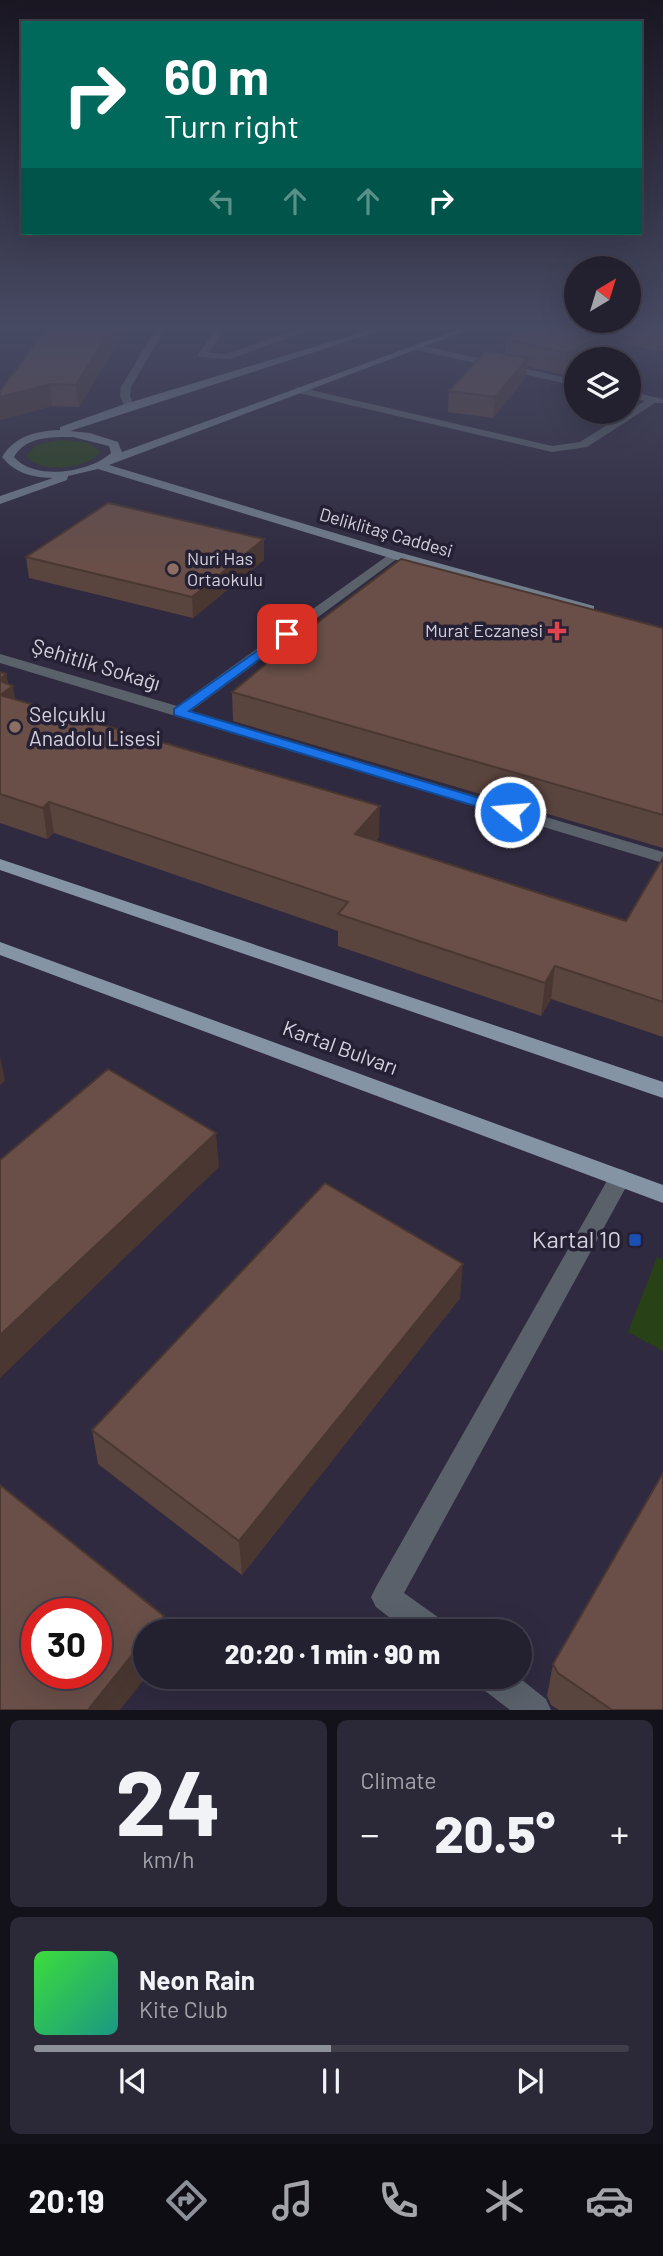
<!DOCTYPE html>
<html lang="en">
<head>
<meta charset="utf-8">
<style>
  body { margin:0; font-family:Barlow,sans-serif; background:#2b2837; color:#f1f3f6; height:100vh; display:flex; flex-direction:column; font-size:26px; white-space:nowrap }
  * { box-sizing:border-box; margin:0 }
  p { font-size:23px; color:#a3a3aa }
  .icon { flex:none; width:38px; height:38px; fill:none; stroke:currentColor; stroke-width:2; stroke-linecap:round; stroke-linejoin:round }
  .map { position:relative; height:1710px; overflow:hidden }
  .drawer { display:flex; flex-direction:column; gap:10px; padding:10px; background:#13121a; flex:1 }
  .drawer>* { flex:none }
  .banner { position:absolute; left:21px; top:21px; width:621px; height:214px; border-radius:0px; box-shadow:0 7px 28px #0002,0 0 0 2px #403e4b; background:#00695c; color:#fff; overflow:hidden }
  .needle { width:46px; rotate:38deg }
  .controls { position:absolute; left:564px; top:256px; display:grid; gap:14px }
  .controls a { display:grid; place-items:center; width:77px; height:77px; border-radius:50%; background:#23202f; box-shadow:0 7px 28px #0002,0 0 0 2px #403e4b; font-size:35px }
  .speed { position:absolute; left:21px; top:1598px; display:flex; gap:14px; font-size:35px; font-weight:700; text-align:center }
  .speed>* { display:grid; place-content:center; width:91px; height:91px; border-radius:50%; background:#23202f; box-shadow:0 7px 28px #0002,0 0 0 2px #403e4b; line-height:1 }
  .speed .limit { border:10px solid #d22; background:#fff; color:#111 }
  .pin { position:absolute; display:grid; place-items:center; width:60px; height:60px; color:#fff; margin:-30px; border-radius:14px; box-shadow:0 4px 10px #0006 }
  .me { position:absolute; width:77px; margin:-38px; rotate:287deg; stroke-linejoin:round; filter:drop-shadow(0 0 5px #0008) }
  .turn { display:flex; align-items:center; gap:24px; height:147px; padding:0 28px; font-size:32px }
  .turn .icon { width:91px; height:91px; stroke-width:2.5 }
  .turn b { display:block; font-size:49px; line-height:60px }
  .lanes { display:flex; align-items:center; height:66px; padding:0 28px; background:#0003; justify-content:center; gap:35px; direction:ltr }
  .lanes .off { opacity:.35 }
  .big { font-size:52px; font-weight:800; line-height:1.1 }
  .drawer .card { flex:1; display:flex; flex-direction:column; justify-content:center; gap:10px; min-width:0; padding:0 24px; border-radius:10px; background:#2b2837 }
  .drawer .dial { align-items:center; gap:0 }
  .dial b { font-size:91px; line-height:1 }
  .song { display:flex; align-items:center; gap:21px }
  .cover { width:84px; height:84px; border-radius:10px; background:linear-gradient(135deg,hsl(120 70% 55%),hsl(170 70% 35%)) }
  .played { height:7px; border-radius:4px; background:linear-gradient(90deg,#8c9099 50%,#403e4b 50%) }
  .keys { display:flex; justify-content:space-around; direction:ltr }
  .heat { display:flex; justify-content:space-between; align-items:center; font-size:38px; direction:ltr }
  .drawer .tiles { flex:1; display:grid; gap:10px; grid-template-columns:1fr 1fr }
  .card:last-child { grid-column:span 2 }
  .trip { position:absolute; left:133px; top:1619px; width:399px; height:70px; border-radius:35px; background:#23202f; box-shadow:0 7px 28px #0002,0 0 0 2px #403e4b; font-weight:800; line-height:70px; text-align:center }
  .tab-bar { display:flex; height:112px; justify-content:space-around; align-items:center; background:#0e0d13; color:#a3a3aa }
  .tab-bar .icon { width:49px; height:49px }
  .tab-bar .selected { color:#8c9099 }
  .tab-bar b { font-size:32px; color:#f1f3f6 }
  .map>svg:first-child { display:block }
</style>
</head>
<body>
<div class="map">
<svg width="663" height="1710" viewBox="0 0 663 1710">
  <rect width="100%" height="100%" fill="#2f2a3f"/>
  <path fill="#284117" d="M 61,440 L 87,442 L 99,450 L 99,454 C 84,469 40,474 26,456 L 36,445 Z
    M 657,1257 L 663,1260 L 663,1351 L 628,1332 Z"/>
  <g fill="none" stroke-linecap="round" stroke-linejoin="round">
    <path fill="#5a616a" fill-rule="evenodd" d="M 157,327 L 166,327 L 131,387 L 130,396 L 134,406 L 125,408 L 120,396 L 121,387 Z
      M 217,327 L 226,327 L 209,353 L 226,354 L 305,327 L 318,327 L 230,359 L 200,357 L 198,355 Z"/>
    <path fill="#5a616a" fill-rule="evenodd" d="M 420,345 L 576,380 L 576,386 L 417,350 L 417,346 Z
      M 298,387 L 552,446 L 580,442 L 645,401 L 628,397 L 628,391 L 663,399 L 663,403 L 655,403 L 587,447 L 552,452 L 294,392 L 293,390 Z
      M 394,551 L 400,555 L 398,558 L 191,711 L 663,852 L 663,863 L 0,663 L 0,654 L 177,706 Z
      M 620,1169 L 628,1172 L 631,1178 L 404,1593 L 442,1620 L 446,1631 L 407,1631 L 376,1607 L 371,1597 L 376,1587 L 612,1172 Z
      M 476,1676 L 517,1676 L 546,1699 L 551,1710 L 510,1710 L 480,1687 Z"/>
    <path fill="#727e8c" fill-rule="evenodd" d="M 379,327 L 392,327 L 70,431 L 90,433 L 118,442 L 122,452 L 465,327 L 476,327 L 109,465 L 398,552 L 594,606 L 594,612 L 584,612 L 390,558 L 98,469 L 68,476 L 67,480 L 0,504 L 0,496 L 53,478 C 32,477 16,474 2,457 C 15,436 36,431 60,430 L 60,427 L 125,404 ZM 73,437 L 109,446 L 111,453 C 89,473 34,481 14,457 C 26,436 52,437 73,437 Z"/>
    <path fill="#8594a5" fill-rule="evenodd" d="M 0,859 L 663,1082 L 663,1098 L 0,870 Z
      M 0,942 L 663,1185 L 663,1203 L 0,955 Z"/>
  </g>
  <path fill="#5a443e" d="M 48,327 L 127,327 L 79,407 L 52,406 L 0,420 Z
    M 625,327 L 663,327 L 663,351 L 623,344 Z
    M 610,331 L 608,352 L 564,375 L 527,366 L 526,377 L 493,418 L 448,412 L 449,391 L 505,354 L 506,339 Z
    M 264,539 L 264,560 L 193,618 L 29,578 L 26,557 Z
    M 663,628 L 663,848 L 233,721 L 232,692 Z
    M 0,672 L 6,674 L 8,684 L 15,699 L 379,837 L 376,841 L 626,921 L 663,858 L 663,1037 L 551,999 L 541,1016 L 338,946 L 338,931 L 54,833 L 47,839 L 0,823 Z
    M 460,1298 L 242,1575 L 98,1464 L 92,1430 Z
    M 553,1664 L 663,1710 L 559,1710 L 551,1705 L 547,1696 Z"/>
  <path fill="#4a3732" d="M 112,327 L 127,327 L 79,407 L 76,385 Z
    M 610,331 L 608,352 L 596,359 L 576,359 L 576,369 L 564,375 L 567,353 Z
    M 528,358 L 526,377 L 493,418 L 495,397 Z
    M 50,384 L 52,406 L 0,420 L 0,397 Z
    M 264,539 L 264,560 L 193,618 L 192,597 Z
    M 6,674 L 9,689 L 13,686 L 18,715 L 0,698 L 0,679 Z
    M 49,802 L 54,833 L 47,839 L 43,808 Z
    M 380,806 L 379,837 L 355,865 L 355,834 Z
    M 555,966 L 551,999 L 541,1016 L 545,983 Z
    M 0,1056 L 5,1081 L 0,1085 Z
    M 216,1133 L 219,1167 L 0,1378 L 0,1335 Z
    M 463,1264 L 460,1298 L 242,1575 L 239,1541 Z
    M 164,1616 L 166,1631 L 152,1631 Z
    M 145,1639 L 145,1676 L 147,1676 L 120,1710 L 88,1710 Z"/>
  <path fill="#694f48" stroke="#4a3732" stroke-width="2" fill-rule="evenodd" d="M 48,327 L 112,327 L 76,385 L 50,384 L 0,397 L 0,391 Z
    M 534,327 L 592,327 L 610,331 L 567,353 L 506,339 Z
    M 648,327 L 663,327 L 663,329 Z
    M 486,351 L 528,358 L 495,397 L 449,391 Z
    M 108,503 L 264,539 L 192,597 L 26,557 Z
    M 401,559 L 663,628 L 663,815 L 232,692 L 301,635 Z
    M 0,672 L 6,674 L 0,679 Z
    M 0,681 L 13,686 L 0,695 L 380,806 L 355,834 L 626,921 L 663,858 L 663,1002 L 555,966 L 545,983 L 338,914 L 348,902 L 49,802 L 43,808 L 0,794 Z
    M 108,1069 L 216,1133 L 0,1335 L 0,1160 Z
    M 325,1183 L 463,1264 L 239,1541 L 92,1430 Z
    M 663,1473 L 663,1710 L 612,1710 L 558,1673 L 553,1664 Z
    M 0,1485 L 164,1616 L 152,1631 L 145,1631 L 145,1639 L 88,1710 L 0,1710 ZM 37,1614 L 96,1614 L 96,1673 L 37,1673 Z"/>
  <linearGradient id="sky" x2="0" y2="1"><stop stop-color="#1a1723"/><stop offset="0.58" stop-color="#474a63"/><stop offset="1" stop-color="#474a63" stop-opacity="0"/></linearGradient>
  <rect width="663" height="566" fill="url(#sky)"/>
  <path fill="#1a73e8" stroke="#114b97" stroke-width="2" d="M 287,630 L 291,631 L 291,636 L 189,711 L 516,809 L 518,812 L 516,815 L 505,815 L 174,715 L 174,709 Z"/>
  <g fill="#8d6e63" stroke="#252034" stroke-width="2.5">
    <circle cx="173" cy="569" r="7"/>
    <circle cx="15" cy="727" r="7"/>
  </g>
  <path fill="#e0444e" stroke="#252034" stroke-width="2.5" d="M553.5 620.5h7v7h7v7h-7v7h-7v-7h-7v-7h7z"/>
  <rect fill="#1a4fb4" stroke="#252034" stroke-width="2.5" x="628" y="1233" width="14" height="14" rx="3.5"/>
  <g text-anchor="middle" stroke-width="7" stroke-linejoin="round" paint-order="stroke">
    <g font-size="18" fill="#d3d1de" stroke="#252034">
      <text transform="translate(386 533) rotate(16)" y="6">Deliklitaş Caddesi</text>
    </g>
    <g font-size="18" fill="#d3d1de" stroke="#252034" text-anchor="start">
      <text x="187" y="565">Nuri Has<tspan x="187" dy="21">Ortaokulu</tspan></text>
      <text x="543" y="637" text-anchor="end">Murat Eczanesi</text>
    </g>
    <g font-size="21" fill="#d3d1de" stroke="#252034">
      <text transform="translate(96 665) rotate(17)" y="7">Şehitlik Sokağı</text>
      <text transform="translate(340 1048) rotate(20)" y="7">Kartal Bulvarı</text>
    </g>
    <g font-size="21" fill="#d3d1de" stroke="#252034" text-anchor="start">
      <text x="29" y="722">Selçuklu<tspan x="29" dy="24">Anadolu Lisesi</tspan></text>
    </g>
    <g font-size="24" fill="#d3d1de" stroke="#252034" text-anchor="end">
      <text x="621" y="1248">Kartal 10</text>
    </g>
  </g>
</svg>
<div class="controls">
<a><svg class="needle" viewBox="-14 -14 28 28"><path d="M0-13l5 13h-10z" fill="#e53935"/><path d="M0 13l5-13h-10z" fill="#a3a3aa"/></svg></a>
<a><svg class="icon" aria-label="layers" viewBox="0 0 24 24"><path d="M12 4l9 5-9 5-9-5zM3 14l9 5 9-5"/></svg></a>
</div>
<div class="speed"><div class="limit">30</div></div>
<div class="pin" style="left:287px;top:634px;background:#d93025"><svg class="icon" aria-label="arrive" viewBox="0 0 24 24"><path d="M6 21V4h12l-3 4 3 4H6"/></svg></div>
<svg class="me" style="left:510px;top:812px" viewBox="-20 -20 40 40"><circle r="17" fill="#1a73e8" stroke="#fff" stroke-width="3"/><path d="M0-11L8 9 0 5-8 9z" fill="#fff"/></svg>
<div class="trip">20:20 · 1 min · 90 m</div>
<div class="banner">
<div class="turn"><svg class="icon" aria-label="right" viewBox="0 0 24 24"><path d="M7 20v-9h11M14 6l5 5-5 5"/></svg><div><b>60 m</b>Turn right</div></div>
<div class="lanes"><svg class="icon off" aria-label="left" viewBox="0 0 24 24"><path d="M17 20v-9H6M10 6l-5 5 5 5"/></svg><svg class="icon off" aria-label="ahead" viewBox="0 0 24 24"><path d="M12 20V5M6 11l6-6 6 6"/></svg><svg class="icon off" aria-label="ahead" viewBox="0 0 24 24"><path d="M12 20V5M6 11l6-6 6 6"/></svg><svg class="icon" aria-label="right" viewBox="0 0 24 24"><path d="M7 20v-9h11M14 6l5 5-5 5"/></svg></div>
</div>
</div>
<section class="drawer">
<div class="tiles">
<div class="card dial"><b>24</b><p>km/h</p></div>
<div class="card"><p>Climate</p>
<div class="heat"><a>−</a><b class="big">20.5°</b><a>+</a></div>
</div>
<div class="card">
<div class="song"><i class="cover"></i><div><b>Neon Rain</b><p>Kite Club</p></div></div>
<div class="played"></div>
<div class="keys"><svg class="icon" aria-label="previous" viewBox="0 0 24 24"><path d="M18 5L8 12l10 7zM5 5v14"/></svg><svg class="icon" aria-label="pause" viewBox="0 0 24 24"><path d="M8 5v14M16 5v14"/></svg><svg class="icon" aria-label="next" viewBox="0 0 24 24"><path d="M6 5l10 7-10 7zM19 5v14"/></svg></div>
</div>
</div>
</section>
<nav class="tab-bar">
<b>20:19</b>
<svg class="icon selected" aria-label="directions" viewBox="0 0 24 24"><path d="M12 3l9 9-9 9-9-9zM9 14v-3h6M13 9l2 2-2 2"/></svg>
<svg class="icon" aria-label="music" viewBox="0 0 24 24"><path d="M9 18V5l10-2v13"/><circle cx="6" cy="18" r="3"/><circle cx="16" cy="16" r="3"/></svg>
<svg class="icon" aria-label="phone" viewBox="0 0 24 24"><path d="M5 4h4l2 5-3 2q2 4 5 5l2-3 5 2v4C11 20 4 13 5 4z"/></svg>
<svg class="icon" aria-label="climate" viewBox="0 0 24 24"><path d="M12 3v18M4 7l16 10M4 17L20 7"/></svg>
<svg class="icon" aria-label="car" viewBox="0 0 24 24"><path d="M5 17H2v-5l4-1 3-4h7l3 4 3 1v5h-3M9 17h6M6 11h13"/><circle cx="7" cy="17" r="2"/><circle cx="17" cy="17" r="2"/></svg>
</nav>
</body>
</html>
